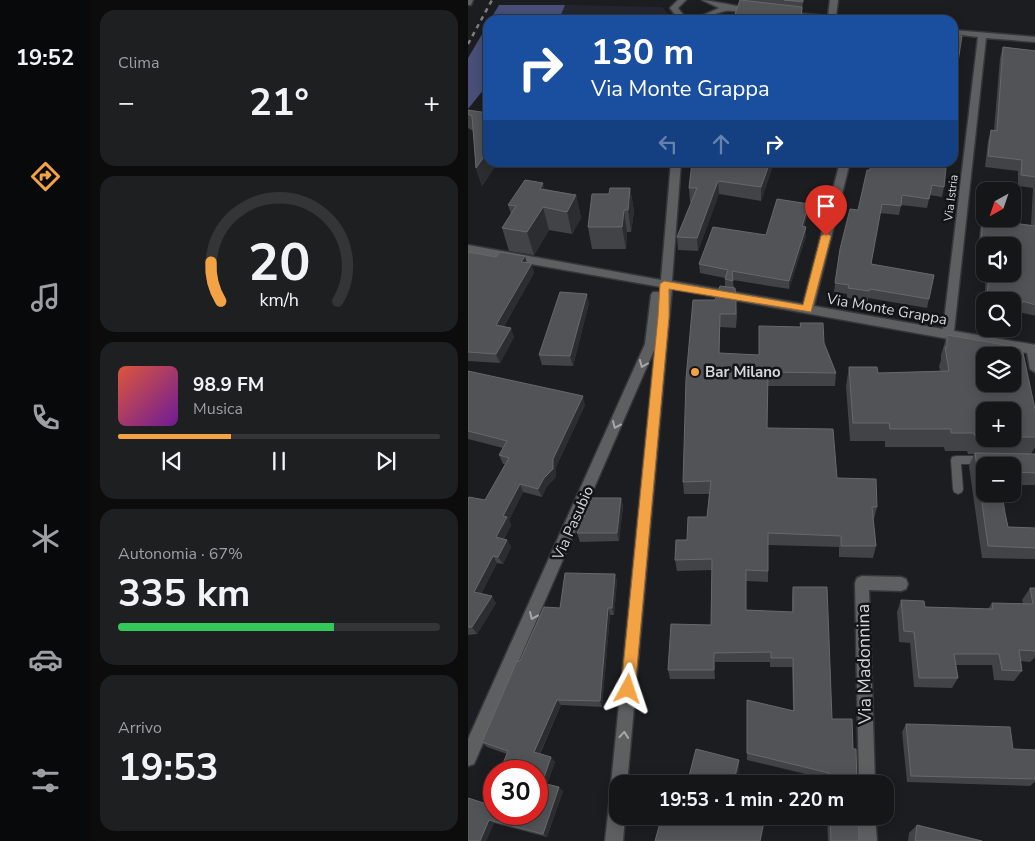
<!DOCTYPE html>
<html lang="it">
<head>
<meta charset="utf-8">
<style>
  body { margin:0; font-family:"Nunito Sans",sans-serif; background:#1e1f21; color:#f1f3f6; height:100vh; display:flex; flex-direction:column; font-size:19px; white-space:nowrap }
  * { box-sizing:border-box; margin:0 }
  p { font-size:16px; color:#9d9fa2 }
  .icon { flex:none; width:28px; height:28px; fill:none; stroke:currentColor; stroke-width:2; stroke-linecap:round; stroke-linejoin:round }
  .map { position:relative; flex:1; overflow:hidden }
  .panel { display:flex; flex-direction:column; gap:10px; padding:10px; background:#0c0c0d; width:378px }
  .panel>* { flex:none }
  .top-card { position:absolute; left:15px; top:15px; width:475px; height:152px; border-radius:15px; box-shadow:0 2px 12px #0003,0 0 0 1px #343537; background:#1a4fa0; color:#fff; overflow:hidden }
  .needle { width:32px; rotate:220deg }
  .tools { position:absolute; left:508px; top:182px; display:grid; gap:10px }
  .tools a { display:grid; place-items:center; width:45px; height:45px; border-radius:10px; background:#151618; box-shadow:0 2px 12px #0003,0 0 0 1px #343537; font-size:25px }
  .speed { position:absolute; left:15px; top:760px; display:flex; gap:10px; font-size:25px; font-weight:700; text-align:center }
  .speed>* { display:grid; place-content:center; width:65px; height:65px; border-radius:50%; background:#151618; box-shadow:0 2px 12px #0003,0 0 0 1px #343537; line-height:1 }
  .speed .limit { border:8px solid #d22; background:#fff; color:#111 }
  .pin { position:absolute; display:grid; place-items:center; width:42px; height:42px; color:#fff; margin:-51px -21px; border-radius:50% 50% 50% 0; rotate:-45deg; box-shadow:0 0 5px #0007 }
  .pin .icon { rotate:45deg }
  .me { position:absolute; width:55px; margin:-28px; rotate:5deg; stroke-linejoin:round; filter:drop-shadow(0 0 4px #0008) }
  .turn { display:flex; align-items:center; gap:18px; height:105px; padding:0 25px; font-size:22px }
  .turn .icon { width:65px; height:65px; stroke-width:2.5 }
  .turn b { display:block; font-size:35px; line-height:42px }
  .lanes { display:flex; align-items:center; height:48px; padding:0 25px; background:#0003; justify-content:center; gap:25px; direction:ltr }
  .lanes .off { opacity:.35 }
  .big { font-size:38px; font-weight:700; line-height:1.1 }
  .panel .card { flex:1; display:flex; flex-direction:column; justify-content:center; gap:8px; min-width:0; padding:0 18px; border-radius:15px; background:#1e1f21 }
  .panel .dial { align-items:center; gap:0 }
  .dial svg { height:130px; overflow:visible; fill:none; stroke:#343537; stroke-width:7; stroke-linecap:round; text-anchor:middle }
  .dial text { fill:#f1f3f6; stroke:none }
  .song { display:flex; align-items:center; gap:15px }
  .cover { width:60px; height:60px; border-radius:8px; background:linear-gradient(135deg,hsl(10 70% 55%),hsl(280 70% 35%)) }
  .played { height:5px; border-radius:2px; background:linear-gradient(90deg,#f4a344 35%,#343537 35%) }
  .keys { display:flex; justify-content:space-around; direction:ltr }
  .heat { display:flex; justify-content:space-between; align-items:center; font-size:28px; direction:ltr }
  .charge { height:8px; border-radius:4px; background:linear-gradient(90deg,#34c759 67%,#343537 0) }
  .trip { position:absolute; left:141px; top:775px; width:285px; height:50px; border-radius:15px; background:#151618; box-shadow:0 2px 12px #0003,0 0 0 1px #343537; font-weight:700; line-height:50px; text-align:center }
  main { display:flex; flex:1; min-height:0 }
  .menu { display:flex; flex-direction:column; width:90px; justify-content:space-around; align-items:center; background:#08090a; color:#9d9fa2 }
  .menu .icon { width:35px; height:35px }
  .menu .active { color:#f4a344 }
  .menu b { font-size:22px; color:#f1f3f6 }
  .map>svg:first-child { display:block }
</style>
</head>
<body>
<main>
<nav class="menu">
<b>19:52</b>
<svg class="icon active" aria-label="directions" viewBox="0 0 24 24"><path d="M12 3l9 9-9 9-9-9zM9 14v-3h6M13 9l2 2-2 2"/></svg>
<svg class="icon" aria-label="music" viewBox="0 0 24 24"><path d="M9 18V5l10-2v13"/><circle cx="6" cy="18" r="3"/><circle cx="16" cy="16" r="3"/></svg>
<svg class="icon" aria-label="phone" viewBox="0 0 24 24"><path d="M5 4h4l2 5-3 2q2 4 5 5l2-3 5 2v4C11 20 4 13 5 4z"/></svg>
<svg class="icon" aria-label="climate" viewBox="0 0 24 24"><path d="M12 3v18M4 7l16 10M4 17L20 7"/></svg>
<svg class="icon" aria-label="car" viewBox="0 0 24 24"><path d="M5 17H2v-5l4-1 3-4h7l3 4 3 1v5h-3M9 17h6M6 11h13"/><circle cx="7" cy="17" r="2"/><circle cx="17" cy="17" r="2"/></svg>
<svg class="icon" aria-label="filters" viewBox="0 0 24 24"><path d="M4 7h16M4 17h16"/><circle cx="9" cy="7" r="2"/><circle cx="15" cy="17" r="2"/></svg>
</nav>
<section class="panel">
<div class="card"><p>Clima</p>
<div class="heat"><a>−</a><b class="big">21°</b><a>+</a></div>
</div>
<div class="card dial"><svg viewBox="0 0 100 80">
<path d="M14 69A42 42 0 1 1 86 69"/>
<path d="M14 69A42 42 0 0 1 8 45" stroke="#f4a344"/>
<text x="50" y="56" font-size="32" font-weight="700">20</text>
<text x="50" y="72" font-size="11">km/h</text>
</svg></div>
<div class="card">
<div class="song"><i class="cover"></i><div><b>98.9 FM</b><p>Musica</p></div></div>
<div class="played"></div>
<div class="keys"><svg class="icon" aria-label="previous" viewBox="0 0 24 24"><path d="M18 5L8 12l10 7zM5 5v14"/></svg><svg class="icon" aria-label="pause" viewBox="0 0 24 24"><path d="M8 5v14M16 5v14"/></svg><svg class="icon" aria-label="next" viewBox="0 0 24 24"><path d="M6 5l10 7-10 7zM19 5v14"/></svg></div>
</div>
<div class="card"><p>Autonomia · 67%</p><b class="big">335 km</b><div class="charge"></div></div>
<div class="card"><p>Arrivo</p><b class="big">19:53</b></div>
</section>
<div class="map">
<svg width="568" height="841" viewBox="0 0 568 841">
  <rect width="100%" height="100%" fill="#1c1d20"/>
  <path fill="#24262f" d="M 97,5 L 194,7 L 206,20 L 91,20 Z"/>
  <path fill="#494f78" d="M 31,5 L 97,5 L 91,20 L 22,20 Z
    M 20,24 L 20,84 L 0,109 L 0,58 Z"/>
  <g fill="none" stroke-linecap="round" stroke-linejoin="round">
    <defs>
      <path id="lane" d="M 488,456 L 517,456 L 521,457 L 522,460 L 521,463 L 517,464 L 493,464 L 495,489 L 494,492 L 490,494 L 486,492 L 485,489 L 483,460 L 484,457 Z"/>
      <path id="street" d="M 0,0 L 5,0 L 3,5 L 0,5 Z
        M 210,0 L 218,0 L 210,8 L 219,20 L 211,20 L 202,8 Z
        M 234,0 C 240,0 286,9 289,11 C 281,17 268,9 258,11 C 246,13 237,20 224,20 L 251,8 Z
        M 362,0 L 370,0 L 368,17 L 376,20 L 350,20 L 317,16 L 313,14 L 317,12 L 360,16 Z
        M 485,30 L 568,37 L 568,42 L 518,38 L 486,331 L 568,345 L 568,373 L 562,369 L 559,353 L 204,289 L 159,784 L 150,784 L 150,816 L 157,816 L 155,841 L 137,841 L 142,797 L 146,790 L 143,784 L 187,348 L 6,764 L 0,766 L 0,739 L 177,344 L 183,295 L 185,292 L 192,292 L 193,287 L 0,253 L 0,245 L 193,280 L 203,162 L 213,162 L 204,281 L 335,304 L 372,162 L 382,162 L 346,306 L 475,329 L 510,37 L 485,34 Z
        M 394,576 L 433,577 L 438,579 L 440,584 L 438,589 L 433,591 L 401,590 L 407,784 L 391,784 L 387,583 L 389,578 Z
        M 391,816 L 407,816 L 409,841 L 391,841 Z"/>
    </defs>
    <use href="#lane" stroke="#36373a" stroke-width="2"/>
    <use href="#street" stroke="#36373a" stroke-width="3"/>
    <use href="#lane" fill="#5e5f61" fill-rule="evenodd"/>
    <use href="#street" fill="#5e5f61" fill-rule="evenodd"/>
    <path stroke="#7f7f82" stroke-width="2.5" stroke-dasharray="4.5 4.5" stroke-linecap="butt" d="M 0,44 L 24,0"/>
  </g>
  <path fill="#424346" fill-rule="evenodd" d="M 276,0 L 335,0 L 334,16 L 265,20 Z
    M 485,35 L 488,75 L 486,85 L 485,84 L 487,110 L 485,120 Z
    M 535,47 L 568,51 L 568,316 L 551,312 L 550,314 L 544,313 L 544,301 L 516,301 L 516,309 L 516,308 L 518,274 L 544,274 L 544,246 L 516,246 L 516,261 L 509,260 L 512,229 L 515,219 L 563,225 L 565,188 L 550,186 L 550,171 L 517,167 L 520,141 L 523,130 L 526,130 L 532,58 Z
    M 0,110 L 20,113 L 20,162 L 30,162 L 14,186 L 8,168 L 5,131 L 0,128 Z
    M 224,162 L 306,162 L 293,201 L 251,194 L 230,251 L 210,250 L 209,237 L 224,202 L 222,202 L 221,188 Z
    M 452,165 L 476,187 L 474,197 L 462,195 L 459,208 L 433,205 L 431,215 L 412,213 L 403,264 L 466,275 L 459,308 L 400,298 L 400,301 L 379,298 L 379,294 L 366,292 L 372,249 L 390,210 L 402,170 Z
    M 162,188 L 166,211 L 163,232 L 159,232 L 158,249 L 124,249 L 120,227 L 141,194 Z
    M 77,189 L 108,195 L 113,218 L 104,234 L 81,230 L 66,255 L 41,251 L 34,228 L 43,214 L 40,205 Z
    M 341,204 L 340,213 L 336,227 L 338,227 L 338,236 L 321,289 L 265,280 L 269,316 L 268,328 L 252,327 L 252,353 L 291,355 L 332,327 L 332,323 L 356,343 L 368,373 L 367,386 L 299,386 L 299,428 L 409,507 L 406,519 L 405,519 L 408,546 L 405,558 L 371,557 L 371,547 L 300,545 L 300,582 L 278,581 L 278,610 L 324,612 L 324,597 L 325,587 L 364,719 L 385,749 L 389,784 L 359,784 L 358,779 L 279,760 L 279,700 L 325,711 L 324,667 L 302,667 L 302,662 L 247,662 L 247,679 L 202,679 L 200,670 L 243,625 L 244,570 L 209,571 L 207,560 L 219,540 L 239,517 L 241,494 L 216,494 L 215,482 L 247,300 L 257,287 L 257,278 L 232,273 L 231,264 L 298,235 Z
    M 0,252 L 28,257 L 57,256 L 59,263 L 66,273 L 36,326 L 46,337 L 32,363 L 0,361 Z
    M 121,303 L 105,366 L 74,365 L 71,355 Z
    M 479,335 L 568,414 L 568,446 L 563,454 L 568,454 L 568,485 L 544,485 L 544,466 L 516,466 L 537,513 L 540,527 L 568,528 L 568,559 L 514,558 L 501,466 L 506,454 L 500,454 L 499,451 L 477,451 L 476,447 L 417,447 L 417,441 L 382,441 L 378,386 L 381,367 L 410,373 L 472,371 L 471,366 L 473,360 L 473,355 ZM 516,411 L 544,411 L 544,439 L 516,439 Z
    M 0,371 L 117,405 L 88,467 L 88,477 L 79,486 L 74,497 L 55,492 L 41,520 L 43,525 L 36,539 L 39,540 L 43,547 L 35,564 L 29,563 L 13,594 L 28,603 L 9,634 L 0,635 L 0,498 L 17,500 L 37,464 L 35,464 L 31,455 L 35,448 L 0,439 Z
    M 153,498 L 155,506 L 151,541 L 112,542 L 109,533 Z
    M 147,574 L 149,581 L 146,615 L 142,615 L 134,707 L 93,705 L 72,754 L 87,762 L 79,784 L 95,791 L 79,837 L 26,823 L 18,841 L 0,841 L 19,804 L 39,754 L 19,747 L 14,742 L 52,661 L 92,608 Z
    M 562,588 L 568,588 L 568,656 L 562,662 L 553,661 L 554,671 L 546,681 L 526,680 L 524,665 L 488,665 L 490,678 L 484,688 L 446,687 L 442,643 L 431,642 L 429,612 L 433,600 L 457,607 L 520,609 L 524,603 L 555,604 L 554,600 Z
    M 438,724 L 545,749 L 568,750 L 568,781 L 562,786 L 439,782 L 434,732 Z
    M 359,816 L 390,816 L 391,841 L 360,841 Z
    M 449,825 L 514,841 L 440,841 L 441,833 Z"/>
  <path fill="#2c2d30" d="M 20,151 L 20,162 L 30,162 L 14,186 L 8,168 Z
    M 302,162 L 306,162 L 293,201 L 293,187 Z
    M 250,181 L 251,194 L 230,251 L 229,238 Z
    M 75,183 L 81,206 L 72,189 Z
    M 162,188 L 166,211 L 163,232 L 160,210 Z
    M 108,195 L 113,218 L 104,234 L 99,212 Z
    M 341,204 L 340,213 L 333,235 L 334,226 Z
    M 75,207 L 81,230 L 66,255 L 59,232 Z
    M 156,210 L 159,232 L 158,249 L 154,227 Z
    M 338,227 L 338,236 L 321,289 L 321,281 Z
    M 57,256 L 59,265 L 53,262 Z
    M 64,263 L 66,273 L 31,334 L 28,325 Z
    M 119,294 L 121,303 L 105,366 L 102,356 Z
    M 252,314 L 252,366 L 251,353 Z
    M 43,328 L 46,337 L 32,363 L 28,354 Z
    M 115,396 L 117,405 L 88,467 L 88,477 L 79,486 L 74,497 L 70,489 Z
    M 52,484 L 55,492 L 41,520 L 43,525 L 33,544 L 28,537 L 35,516 Z
    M 153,498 L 155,506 L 151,541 L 149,533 Z
    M 39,540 L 43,547 L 35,564 L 30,557 Z
    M 25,556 L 29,563 L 10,599 L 6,592 Z
    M 147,574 L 149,581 L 146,615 L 144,608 Z
    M 24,596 L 28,603 L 9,634 L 4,627 Z
    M 140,608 L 142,615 L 134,707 L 132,701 Z
    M 246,653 L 247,662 L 247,679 L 246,670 Z
    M 89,700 L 93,705 L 70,757 L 66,752 Z
    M 83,757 L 87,762 L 78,787 L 74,783 Z
    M 271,760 L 271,771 L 268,784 L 265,784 Z
    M 91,787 L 95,791 L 79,837 L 75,834 Z
    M 297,816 L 298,816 L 293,841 L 292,841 Z
    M 21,820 L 26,823 L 18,841 L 12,841 Z"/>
  <path fill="#525356" stroke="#67686a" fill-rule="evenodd" d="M 272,0 L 334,7 L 333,16 L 352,20 L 265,20 Z
    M 316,0 L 335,0 L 335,2 Z
    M 485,35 L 494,36 L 488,75 L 485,75 Z
    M 535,47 L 568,51 L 568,177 L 553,175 L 554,160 L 520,156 L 523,130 L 529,131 Z
    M 485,83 L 487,110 L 485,110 Z
    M 0,110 L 20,113 L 20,151 L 8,168 L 4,116 L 0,114 Z
    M 224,162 L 302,162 L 293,187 L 250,181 L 229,238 L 209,237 L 229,188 L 221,188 Z
    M 403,162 L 453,162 L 452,165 L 478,168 L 476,187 L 464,185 L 461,199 L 434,195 L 433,206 L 414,204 L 403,264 L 466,275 L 461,299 L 402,289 L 401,291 L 380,288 L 381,285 L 367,283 L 372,249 L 382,209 L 390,210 L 399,170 L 402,170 Z
    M 57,180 L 75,183 L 72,189 L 108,195 L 99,212 L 75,207 L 59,232 L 34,228 L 48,206 L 40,205 Z
    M 142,188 L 162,188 L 160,210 L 156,210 L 154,227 L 120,227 L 124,194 L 141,194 Z
    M 309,199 L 341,204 L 334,226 L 338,227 L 321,281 L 264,271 L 265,281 L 257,279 L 260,270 L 231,264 L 245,227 L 298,235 Z
    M 568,205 L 568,305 L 554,301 L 554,304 L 544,302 L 544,301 L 539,301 L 519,298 L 521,274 L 544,274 L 544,246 L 516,246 L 516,250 L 512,249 L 515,219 L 567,226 Z
    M 0,252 L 28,257 L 32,252 L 57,256 L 53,262 L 64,263 L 28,325 L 43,328 L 28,354 L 0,352 Z
    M 252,286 L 267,288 L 268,302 L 268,314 L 252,314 L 251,353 L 291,355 L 291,326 L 333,327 L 332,323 L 355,323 L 356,343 L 368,373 L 300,372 L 299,428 L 365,429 L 369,478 L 408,479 L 409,507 L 404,507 L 408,546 L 373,546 L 373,536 L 300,533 L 300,571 L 278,570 L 278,610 L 325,612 L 325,587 L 359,587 L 364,719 L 384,719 L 385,749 L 388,749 L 389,784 L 361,784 L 361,773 L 279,753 L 279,700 L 326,711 L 325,658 L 303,658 L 303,652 L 246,653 L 246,670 L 200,670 L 203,624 L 243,625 L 244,559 L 207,560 L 208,540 L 219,540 L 220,517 L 239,517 L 243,481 L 215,482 L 218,379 L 225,300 L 247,300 Z
    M 92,292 L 119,294 L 102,356 L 71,355 Z
    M 479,335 L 554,348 L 568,414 L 568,437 L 544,437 L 544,411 L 516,411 L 516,436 L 507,436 L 506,433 L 483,433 L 483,429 L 422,429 L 421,423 L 385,423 L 381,367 L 409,367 L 410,373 L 481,371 L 477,347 L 479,347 ZM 516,356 L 544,356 L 544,384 L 516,384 Z
    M 0,371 L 115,396 L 85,459 L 85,469 L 76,478 L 70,489 L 52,484 L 35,516 L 39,517 L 28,537 L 39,540 L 30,557 L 25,556 L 6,592 L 24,596 L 4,627 L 0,627 L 0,498 L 1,497 L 17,500 L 41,458 L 31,455 L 39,441 L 0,431 Z
    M 507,453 L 568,454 L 568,473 L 544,472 L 544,466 L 516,466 L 516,494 L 534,494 L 537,513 L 540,527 L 568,528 L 568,548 L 520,546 Z
    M 124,498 L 153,498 L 149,533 L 109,533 Z
    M 97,573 L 147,574 L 144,608 L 140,608 L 132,701 L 89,700 L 66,752 L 83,757 L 74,783 L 91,787 L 75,834 L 21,820 L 12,841 L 0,841 L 0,798 L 19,804 L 26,786 L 26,814 L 69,814 L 69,771 L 32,771 L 40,751 L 14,742 L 49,661 L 52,661 L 76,607 L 92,608 Z
    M 562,588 L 568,588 L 568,651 L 551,650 L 554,671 L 534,670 L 531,654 L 486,654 L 490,678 L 451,678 L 446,632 L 436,631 L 433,600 L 456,601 L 457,607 L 525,609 L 524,603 L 565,604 Z
    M 438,724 L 542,727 L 545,749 L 568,750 L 568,779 L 443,776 Z
    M 228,749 L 271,760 L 265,784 L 219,784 Z
    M 194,816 L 297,816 L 292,841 L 187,841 Z
    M 362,816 L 390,816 L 391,841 L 363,841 Z
    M 449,825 L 514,841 L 447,841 Z"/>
  <defs><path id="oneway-chevron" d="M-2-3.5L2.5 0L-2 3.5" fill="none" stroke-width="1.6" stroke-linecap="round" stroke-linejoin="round" transform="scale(1.25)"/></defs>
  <g stroke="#a7a7a9">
    <use href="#oneway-chevron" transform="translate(175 364) rotate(113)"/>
    <use href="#oneway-chevron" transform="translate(148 425) rotate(114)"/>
    <use href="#oneway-chevron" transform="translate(65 616) rotate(114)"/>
    <use href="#oneway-chevron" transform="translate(156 735) rotate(-85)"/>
  </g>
  <path fill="#f4a344" stroke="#9f6a2c" d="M 358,233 L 363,236 L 343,312 L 201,289 L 201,317 L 167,689 L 165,694 L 160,696 L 155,694 L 153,689 L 190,317 L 192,284 L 196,281 L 335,305 L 353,236 Z"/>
  <circle fill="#f4a344" stroke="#131417" stroke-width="2" cx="227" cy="372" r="5"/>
  <g text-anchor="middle" stroke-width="5" stroke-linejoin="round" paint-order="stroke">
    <g font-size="12" fill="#d7d7d9" stroke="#131417">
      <text transform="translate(483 198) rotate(-83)" y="4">Via Istria</text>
    </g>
    <g font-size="15" fill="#d7d7d9" stroke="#131417">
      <text transform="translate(419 309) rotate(10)" y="5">Via Monte Grappa</text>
      <text transform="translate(105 523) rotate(-66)" y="5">Via Pasubio</text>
    </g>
    <g font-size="15" font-weight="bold" fill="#d7d7d9" stroke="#131417" text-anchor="start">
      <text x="237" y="377">Bar Milano</text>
    </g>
    <g font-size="18" fill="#d7d7d9" stroke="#131417">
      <text transform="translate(396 664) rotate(-91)" y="6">Via Madonnina</text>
    </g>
  </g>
</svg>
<div class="tools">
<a><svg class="needle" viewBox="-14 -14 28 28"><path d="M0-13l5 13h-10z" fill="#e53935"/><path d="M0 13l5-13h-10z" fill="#9d9fa2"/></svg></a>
<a><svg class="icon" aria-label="sound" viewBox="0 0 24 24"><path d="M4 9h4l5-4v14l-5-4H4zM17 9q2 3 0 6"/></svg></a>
<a><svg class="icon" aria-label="search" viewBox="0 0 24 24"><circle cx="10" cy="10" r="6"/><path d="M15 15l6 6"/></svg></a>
<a><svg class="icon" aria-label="layers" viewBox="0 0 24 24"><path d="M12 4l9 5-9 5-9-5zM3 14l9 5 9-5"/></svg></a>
<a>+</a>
<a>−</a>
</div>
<div class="speed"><div class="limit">30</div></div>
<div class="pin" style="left:358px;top:236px;background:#d93025"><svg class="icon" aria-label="arrive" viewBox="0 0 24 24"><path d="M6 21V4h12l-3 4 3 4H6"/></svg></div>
<svg class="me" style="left:160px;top:689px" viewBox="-20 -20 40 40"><path d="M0-17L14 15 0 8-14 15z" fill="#f4a344" stroke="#fff" stroke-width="4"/></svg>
<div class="trip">19:53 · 1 min · 220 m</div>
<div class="top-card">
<div class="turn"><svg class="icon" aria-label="right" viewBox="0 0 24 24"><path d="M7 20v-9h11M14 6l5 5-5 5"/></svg><div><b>130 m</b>Via Monte Grappa</div></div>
<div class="lanes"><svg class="icon off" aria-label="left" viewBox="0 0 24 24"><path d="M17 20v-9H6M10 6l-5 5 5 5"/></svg><svg class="icon off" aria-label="ahead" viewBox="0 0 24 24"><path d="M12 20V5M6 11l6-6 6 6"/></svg><svg class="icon" aria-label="right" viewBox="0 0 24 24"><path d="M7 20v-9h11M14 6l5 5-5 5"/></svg></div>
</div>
</div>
</main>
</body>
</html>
